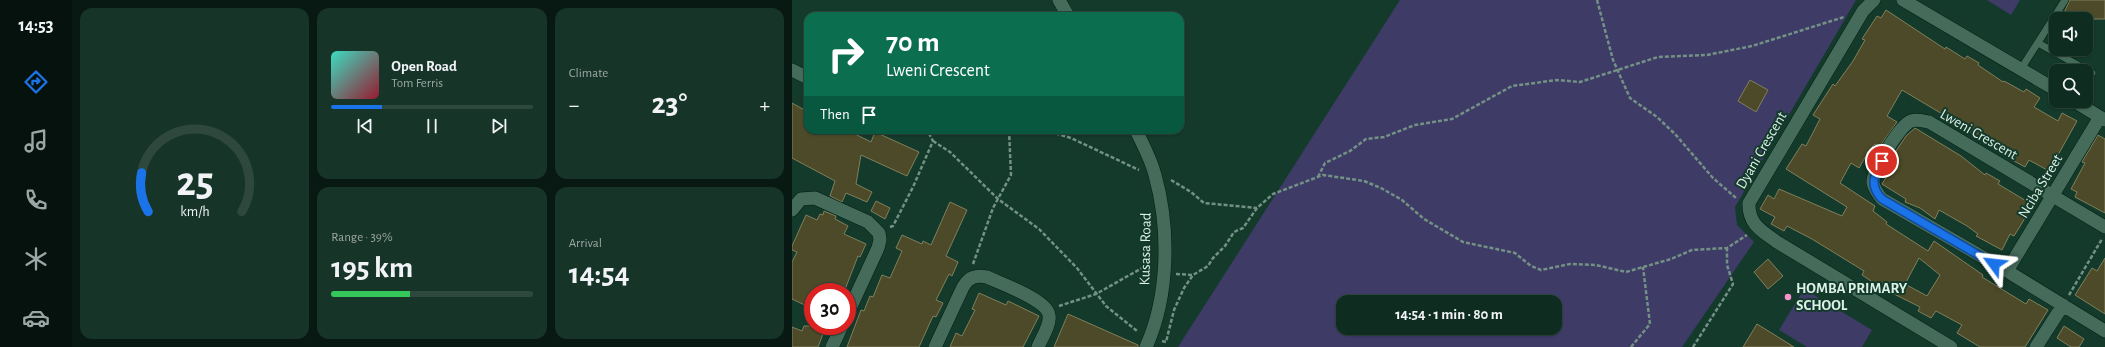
<!DOCTYPE html>
<html lang="en">
<head>
<meta charset="utf-8">
<style>
  body { margin:0; font-family:"Alegreya Sans",sans-serif; background:#173429; color:#f1f3f6; height:100vh; display:flex; flex-direction:column; font-size:15px; white-space:nowrap }
  * { box-sizing:border-box; margin:0 }
  p { font-size:13px; color:#9ba7a5 }
  .icon { flex:none; width:22px; height:22px; fill:none; stroke:currentColor; stroke-width:2; stroke-linecap:round; stroke-linejoin:round }
  .map { position:relative; flex:1; overflow:hidden }
  .side { display:flex; flex-direction:column; gap:8px; padding:8px; background:#081812; width:720px }
  .side>* { flex:none }
  .banner { position:absolute; left:12px; top:12px; width:380px; height:122px; border-radius:12px; box-shadow:0 1px 3px #0004,0 0 0 1px #2e483e; background:#0b6e4f; color:#fff; overflow:hidden }
  .tools { position:absolute; left:1257px; top:12px; display:grid; gap:8px }
  .tools a { display:grid; place-items:center; width:44px; height:44px; border-radius:8px; background:#0e2c20; box-shadow:0 1px 3px #0004,0 0 0 1px #2e483e; font-size:20px }
  .speed { position:absolute; left:12px; top:283px; display:flex; gap:8px; font-size:20px; font-weight:700; text-align:center }
  .speed>* { display:grid; place-content:center; width:52px; height:52px; border-radius:50%; background:#0e2c20; box-shadow:0 1px 3px #0004,0 0 0 1px #2e483e; line-height:1 }
  .speed .limit { border:6px solid #d22; background:#fff; color:#111 }
  .pin { position:absolute; display:grid; place-items:center; width:34px; height:34px; color:#fff; margin:-17px; border:2px solid #fff; border-radius:50%; box-shadow:0 1px 4px #0007 }
  .me { position:absolute; width:44px; margin:-22px; rotate:300deg; stroke-linejoin:round; filter:drop-shadow(0 0 3px #0008) }
  .turn { display:flex; align-items:center; gap:14px; height:84px; padding:0 16px; font-size:18px }
  .turn .icon { width:52px; height:52px; stroke-width:2.5 }
  .turn b { display:block; font-size:28px; line-height:34px }
  .then { display:flex; align-items:center; height:38px; padding:0 16px; background:#0003; gap:8px; font-size:15px }
  .big { font-size:30px; font-weight:600; line-height:1.1 }
  .side .card { flex:1; display:flex; flex-direction:column; justify-content:center; gap:6px; min-width:0; padding:0 14px; border-radius:12px; background:#173429 }
  .side .dial { align-items:center; gap:0 }
  .dial svg { height:104px; overflow:visible; fill:none; stroke:#2e483e; stroke-width:7; stroke-linecap:round; text-anchor:middle }
  .dial text { fill:#f1f3f6; stroke:none }
  .song { display:flex; align-items:center; gap:12px }
  .cover { width:48px; height:48px; border-radius:6px; background:linear-gradient(135deg,hsl(170 70% 55%),hsl(350 70% 35%)) }
  .played { height:4px; border-radius:2px; background:linear-gradient(90deg,#1a73e8 25%,#2e483e 25%) }
  .keys { display:flex; justify-content:space-around; direction:ltr }
  .heat { display:flex; justify-content:space-between; align-items:center; font-size:22px; direction:ltr }
  .charge { height:6px; border-radius:3px; background:linear-gradient(90deg,#34c759 39%,#2e483e 0) }
  .side .tiles { flex:1; display:grid; gap:8px; grid-template-columns:repeat(3,1fr) }
  .card:first-child { grid-row:span 2 }
  .trip { position:absolute; left:544px; top:295px; width:226px; height:40px; border-radius:12px; background:#0e2c20; box-shadow:0 1px 3px #0004,0 0 0 1px #2e483e; font-weight:600; line-height:40px; text-align:center }
  main { display:flex; flex:1; min-height:0 }
  .dock { display:flex; flex-direction:column; width:72px; justify-content:space-around; align-items:center; background:#06120d; color:#9ba7a5 }
  .dock .icon { width:28px; height:28px }
  .dock .active { color:#1a73e8 }
  .dock b { font-size:18px; color:#f1f3f6 }
  .map>svg:first-child { display:block }
</style>
</head>
<body>
<main>
<nav class="dock">
<b>14:53</b>
<svg class="icon active" aria-label="directions" viewBox="0 0 24 24"><path d="M12 3l9 9-9 9-9-9zM9 14v-3h6M13 9l2 2-2 2"/></svg>
<svg class="icon" aria-label="music" viewBox="0 0 24 24"><path d="M9 18V5l10-2v13"/><circle cx="6" cy="18" r="3"/><circle cx="16" cy="16" r="3"/></svg>
<svg class="icon" aria-label="phone" viewBox="0 0 24 24"><path d="M5 4h4l2 5-3 2q2 4 5 5l2-3 5 2v4C11 20 4 13 5 4z"/></svg>
<svg class="icon" aria-label="climate" viewBox="0 0 24 24"><path d="M12 3v18M4 7l16 10M4 17L20 7"/></svg>
<svg class="icon" aria-label="car" viewBox="0 0 24 24"><path d="M5 17H2v-5l4-1 3-4h7l3 4 3 1v5h-3M9 17h6M6 11h13"/><circle cx="7" cy="17" r="2"/><circle cx="17" cy="17" r="2"/></svg>
</nav>
<section class="side">
<div class="tiles">
<div class="card dial"><svg viewBox="0 0 100 80">
<path d="M14 69A42 42 0 1 1 86 69"/>
<path d="M14 69A42 42 0 0 1 9 39" stroke="#1a73e8"/>
<text x="50" y="56" font-size="32" font-weight="700">25</text>
<text x="50" y="72" font-size="11">km/h</text>
</svg></div>
<div class="card">
<div class="song"><i class="cover"></i><div><b>Open Road</b><p>Tom Ferris</p></div></div>
<div class="played"></div>
<div class="keys"><svg class="icon" aria-label="previous" viewBox="0 0 24 24"><path d="M18 5L8 12l10 7zM5 5v14"/></svg><svg class="icon" aria-label="pause" viewBox="0 0 24 24"><path d="M8 5v14M16 5v14"/></svg><svg class="icon" aria-label="next" viewBox="0 0 24 24"><path d="M6 5l10 7-10 7zM19 5v14"/></svg></div>
</div>
<div class="card"><p>Climate</p>
<div class="heat"><a>−</a><b class="big">23°</b><a>+</a></div>
</div>
<div class="card"><p>Range · 39%</p><b class="big">195 km</b><div class="charge"></div></div>
<div class="card"><p>Arrival</p><b class="big">14:54</b></div>
</div>
</section>
<div class="map">
<svg width="1313" height="347" viewBox="0 0 1313 347">
  <rect width="100%" height="100%" fill="#133a2b"/>
  <path fill="#3e3b67" fill-rule="evenodd" d="M 608,0 L 1064,0 L 943,207 L 945,225 L 962,242 L 890,347 L 386,347 ZM 551,302 L 763,302 L 763,328 L 551,328 Z
    M 1195,0 L 1228,0 L 1219,15 Z
    M 1012,289 L 1080,330 L 1070,347 L 1015,347 L 987,330 Z"/>
  <path fill="#4c4a28" stroke="#817f5c" fill-rule="evenodd" d="M 1278,0 L 1313,0 L 1313,19 L 1269,19 Z
    M 1094,10 L 1153,49 L 1154,47 L 1173,59 L 1175,56 L 1187,63 L 1186,65 L 1211,82 L 1212,81 L 1232,92 L 1234,89 L 1248,98 L 1242,107 L 1266,121 L 1270,113 L 1285,121 L 1257,171 L 1237,160 L 1233,167 L 1215,157 L 1162,121 L 1110,90 L 1095,116 L 1105,122 L 1088,146 L 1083,144 L 1078,149 L 1067,168 L 1059,163 L 1048,183 L 1083,206 L 1081,211 L 1095,222 L 1094,224 L 1136,251 L 1142,241 L 1191,275 L 1190,277 L 1216,293 L 1234,304 L 1237,299 L 1256,310 L 1233,347 L 1188,347 L 1165,333 L 1170,325 L 1144,311 L 1139,318 L 1126,311 L 1128,307 L 1088,287 L 1070,275 L 1072,271 L 1020,239 L 995,226 L 992,231 L 979,224 L 983,217 L 968,209 L 976,195 L 982,199 L 987,189 L 1050,216 L 1055,207 L 994,169 L 1010,144 L 1014,146 L 1028,119 L 1021,115 L 1041,84 L 1043,86 L 1061,61 L 1073,40 L 1070,39 L 1085,16 L 1089,18 ZM 1127,258 L 1148,275 L 1135,296 L 1113,284 Z
    M 958,80 L 976,90 L 964,112 L 946,101 Z
    M 0,103 L 16,112 L 16,130 L 55,130 L 79,142 L 83,132 L 127,152 L 115,176 L 69,155 L 64,184 L 80,192 L 75,202 L 54,193 L 50,202 L 38,196 L 43,181 L 0,158 Z
    M 1123,128 L 1169,156 L 1193,175 L 1194,173 L 1208,181 L 1206,184 L 1241,205 L 1222,236 L 1218,234 L 1210,250 L 1184,236 L 1186,234 L 1175,226 L 1147,210 L 1143,219 L 1128,208 L 1113,202 L 1114,199 L 1090,184 L 1098,171 L 1095,169 L 1104,155 L 1102,154 L 1114,136 Z
    M 1306,135 L 1313,139 L 1313,213 L 1283,197 L 1285,192 L 1279,189 L 1293,163 L 1290,162 Z
    M 84,201 L 98,208 L 93,219 L 79,211 Z
    M 158,202 L 175,210 L 154,256 L 166,262 L 160,276 L 157,274 L 144,300 L 151,303 L 144,317 L 141,316 L 127,347 L 55,347 L 69,310 L 72,311 L 78,296 L 81,297 L 90,275 L 98,278 L 110,251 L 104,248 L 110,235 L 130,244 L 131,241 L 139,245 Z
    M 32,211 L 44,216 L 43,219 L 56,226 L 52,234 L 74,244 L 68,257 L 66,256 L 52,292 L 21,292 L 21,309 L 0,299 L 0,262 L 5,252 L 0,250 L 0,246 L 14,215 L 25,220 L 28,214 L 31,215 Z
    M 1313,258 L 1313,314 L 1283,295 L 1300,268 L 1305,271 Z
    M 976,259 L 991,276 L 976,289 L 962,272 Z
    M 187,293 L 214,305 L 216,301 L 247,316 L 231,347 L 158,347 L 164,333 L 170,336 L 183,310 L 180,309 Z
    M 276,314 L 346,345 L 346,347 L 262,347 Z
    M 965,324 L 1002,347 L 951,347 Z
    M 12,326 L 34,326 L 26,347 L 0,347 L 0,327 L 10,331 Z
    M 1272,326 L 1292,339 L 1287,347 L 1279,347 L 1265,338 Z"/>
  <g fill="none" stroke-linecap="round" stroke-linejoin="round">
    <defs>
      <path id="service" d="M 1246,43 L 1300,73
        M 1229,69 L 1273,0"/>
      <path id="minor" d="M 267,0 L 276,16
        M 1082,0 L 1071,11 L 957,203 C 956,224 970,231 985,242 L 1159,347
        M 1111,0 L 1264,90
        M 0,70 L 16,78
        M 1282,101 L 1313,120
        M 344,130 C 351,145 359,159 363,175 C 378,229 377,296 354,347
        M 0,210 L 9,199 L 23,198 L 76,222 L 87,233 L 88,240 L 86,248 L 55,315
        M 1313,227 L 1137,122 C 1131,121 1125,119 1119,121 C 1107,126 1080,171 1081,183 C 1082,189 1086,194 1090,199 L 1215,271 L 1313,331
        M 1215,271 L 1308,117
        M 40,347 L 50,326
        M 143,347 L 171,287 C 177,277 183,275 195,277 C 210,284 255,300 257,315 C 259,325 249,339 246,347
        M 1244,347 L 1271,305"/>
    </defs>
    <use href="#service" stroke="#031f15" stroke-width="8"/>
    <use href="#minor" stroke="#031f15" stroke-width="14"/>
    <path stroke="#739184" stroke-width="2.5" stroke-dasharray="4 2" stroke-linecap="butt" d="M 805,0 L 821,60 L 838,98 L 865,117 L 883,134 L 921,178 L 944,198
      M 252,130 L 279,138 L 347,170
      M 217,131 L 223,130
      M 141,141 L 158,152 L 206,199 L 247,229 L 285,268 L 314,306 L 345,331
      M 526,177 L 533,163 L 558,151 L 574,139 L 592,137 L 623,125 L 660,119 L 720,86 L 765,80 L 788,82 L 866,57 L 915,55 L 960,46 L 1052,17
      M 379,180 L 399,192 L 412,203 L 465,208
      M 98,227 L 101,226 L 121,187 L 141,141 L 135,130
      M 181,264 L 201,208 L 219,175 L 217,130
      M 384,274 L 401,275
      M 1277,295 L 1310,239
      M 267,306 L 304,294 L 350,268 L 359,269
      M 370,341 L 374,342 L 382,310 L 392,288 L 401,275 L 416,266 L 421,258 L 433,246 L 442,232 L 451,228 L 465,208 L 481,194 L 531,175 L 572,181 L 589,188 L 610,200 L 632,219 L 671,242 L 723,253 L 739,266 L 749,270 L 778,264 L 804,265 L 834,272 L 879,259 L 900,250 L 935,248 L 955,235
      M 839,347 L 858,324 L 851,267
      M 901,347 L 941,284 L 935,265 L 935,248"/>
    <use href="#service" stroke="#456c5b" stroke-width="7"/>
    <use href="#minor" stroke="#456c5b" stroke-width="13"/>
  </g>
  <g fill="none" stroke-linecap="round" stroke-linejoin="round">
    <defs>
      <path id="route" d="M 1090,161 C 1082,175 1077,186 1090,199 L 1202,264"/>
    </defs>
    <use href="#route" stroke="#114b97" stroke-width="10"/>
    <use href="#route" stroke="#1a73e8" stroke-width="7"/>
  </g>
  <circle fill="#f890cc" stroke="#133a2b" stroke-width="1.5" cx="996" cy="297" r="4"/>
  <g text-anchor="middle" stroke-width="4" stroke-linejoin="round" paint-order="stroke">
    <g font-size="15" fill="#dbf0e6" stroke="#133a2b">
      <text transform="translate(1187 134) rotate(30)" y="5">Lweni Crescent</text>
      <text transform="translate(969 150) rotate(-60)" y="5">Dyani Crescent</text>
      <text transform="translate(1248 186) rotate(-59)" y="5">Nciba Street</text>
      <text transform="translate(353 249) rotate(-89)" y="5">Kusasa Road</text>
    </g>
    <g font-size="15" font-weight="bold" fill="#dbf0e6" stroke="#133a2b" text-anchor="start">
      <text x="1004" y="293">HOMBA PRIMARY<tspan x="1004" dy="17">SCHOOL</tspan></text>
    </g>
  </g>
</svg>
<div class="tools">
<a><svg class="icon" aria-label="sound" viewBox="0 0 24 24"><path d="M4 9h4l5-4v14l-5-4H4zM17 9q2 3 0 6"/></svg></a>
<a><svg class="icon" aria-label="search" viewBox="0 0 24 24"><circle cx="10" cy="10" r="6"/><path d="M15 15l6 6"/></svg></a>
</div>
<div class="speed"><div class="limit">30</div></div>
<div class="pin" style="left:1090px;top:161px;background:#d93025"><svg class="icon" aria-label="arrive" viewBox="0 0 24 24"><path d="M6 21V4h12l-3 4 3 4H6"/></svg></div>
<svg class="me" style="left:1202px;top:264px" viewBox="-20 -20 40 40"><path d="M0-17L14 15 0 8-14 15z" fill="#1a73e8" stroke="#fff" stroke-width="4"/></svg>
<div class="trip">14:54 · 1 min · 80 m</div>
<div class="banner">
<div class="turn"><svg class="icon" aria-label="right" viewBox="0 0 24 24"><path d="M7 20v-9h11M14 6l5 5-5 5"/></svg><div><b>70 m</b>Lweni Crescent</div></div>
<div class="then">Then<svg class="icon" aria-label="arrive" viewBox="0 0 24 24"><path d="M6 21V4h12l-3 4 3 4H6"/></svg></div>
</div>
</div>
</main>
</body>
</html>
